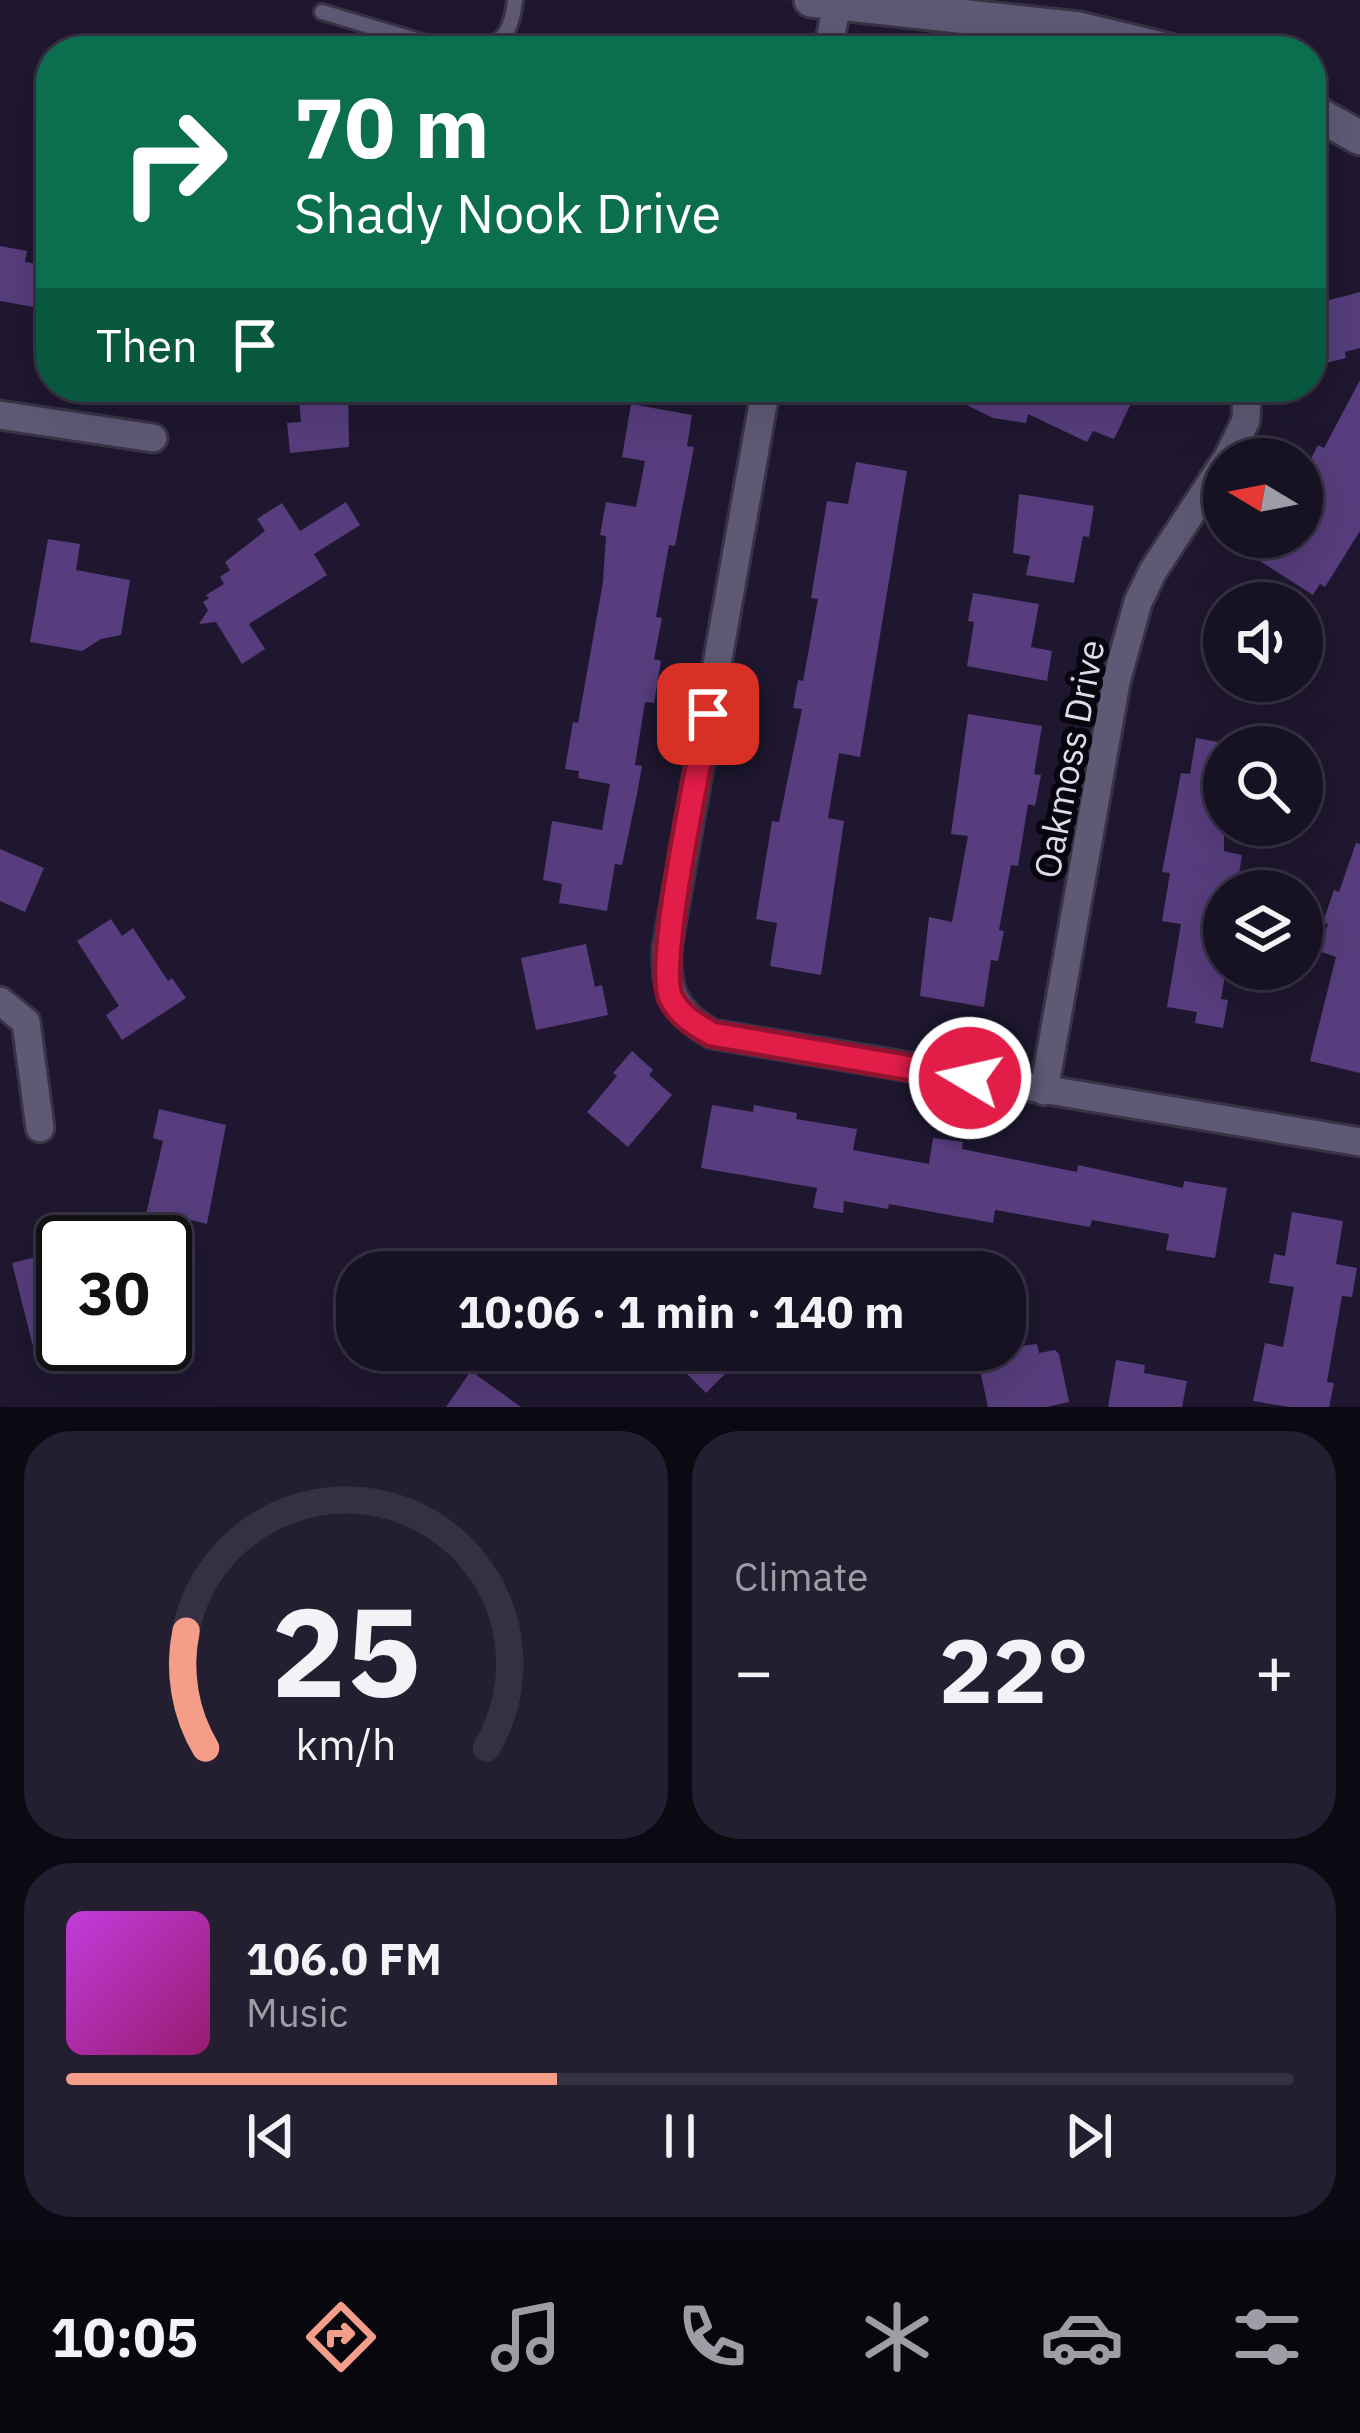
<!DOCTYPE html>
<html lang="en">
<head>
<meta charset="utf-8">
<style>
  body { margin:0; font-family:"IBM Plex Sans",sans-serif; background:#231f30; color:#f1f3f6; height:100vh; display:flex; flex-direction:column; font-size:45px; white-space:nowrap }
  * { box-sizing:border-box; margin:0 }
  p { font-size:39px; color:#9e9da6 }
  .icon { flex:none; width:66px; height:66px; fill:none; stroke:currentColor; stroke-width:2; stroke-linecap:round; stroke-linejoin:round }
  .map { position:relative; height:1407px; overflow:hidden }
  .drawer { display:flex; flex-direction:column; gap:24px; padding:24px; background:#0c0913; flex:1 }
  .drawer>* { flex:none }
  .guide { position:absolute; left:36px; top:36px; width:1290px; height:366px; border-radius:48px; box-shadow:0 12px 48px #0002,0 0 0 3px #353141; background:#0b6e4f; color:#fff; overflow:hidden }
  .needle { width:78px; rotate:280deg }
  .controls { position:absolute; left:1203px; top:438px; display:grid; gap:24px }
  .controls a { display:grid; place-items:center; width:120px; height:120px; border-radius:50%; background:#161123; box-shadow:0 12px 48px #0002,0 0 0 3px #353141; font-size:60px }
  .speed { position:absolute; left:36px; top:1215px; display:flex; gap:24px; font-size:60px; font-weight:700; text-align:center }
  .speed>* { display:grid; place-content:center; width:156px; height:156px; border-radius:50%; background:#161123; box-shadow:0 12px 48px #0002,0 0 0 3px #353141; line-height:1 }
  .speed .limit { border:6px solid #111; border-radius:18px; background:#fff; color:#111 }
  .pin { position:absolute; display:grid; place-items:center; width:102px; height:102px; color:#fff; margin:-51px; border-radius:24px; box-shadow:0 6px 18px #0006 }
  .me { position:absolute; width:132px; margin:-66px; rotate:279deg; stroke-linejoin:round; filter:drop-shadow(0 0 9px #0008) }
  .turn { display:flex; align-items:center; gap:42px; height:252px; padding:0 60px; font-size:54px }
  .turn .icon { width:156px; height:156px; stroke-width:2.5 }
  .turn b { display:block; font-size:84px; line-height:102px }
  .then { display:flex; align-items:center; height:114px; padding:0 60px; background:#0003; gap:24px; font-size:45px }
  .big { font-size:90px; font-weight:800; line-height:1.1 }
  .drawer .card { flex:1; display:flex; flex-direction:column; justify-content:center; gap:18px; min-width:0; padding:0 42px; border-radius:48px; background:#231f30 }
  .drawer .dial { align-items:center; gap:0 }
  .dial svg { height:312px; overflow:visible; fill:none; stroke:#353141; stroke-width:7; stroke-linecap:round; text-anchor:middle }
  .dial text { fill:#f1f3f6; stroke:none }
  .song { display:flex; align-items:center; gap:36px }
  .cover { width:144px; height:144px; border-radius:18px; background:linear-gradient(135deg,hsl(290 70% 55%),hsl(320 70% 35%)) }
  .played { height:12px; border-radius:6px; background:linear-gradient(90deg,#f49e8a 40%,#353141 40%) }
  .keys { display:flex; justify-content:space-around; direction:ltr }
  .heat { display:flex; justify-content:space-between; align-items:center; font-size:66px; direction:ltr }
  .drawer .tiles { flex:1; display:grid; gap:24px; grid-template-columns:1fr 1fr }
  .card:last-child { grid-column:span 2 }
  .trip { position:absolute; left:336px; top:1251px; width:690px; height:120px; border-radius:48px; background:#161123; box-shadow:0 12px 48px #0002,0 0 0 3px #353141; font-weight:800; line-height:120px; text-align:center }
  .tab-bar { display:flex; height:192px; justify-content:space-around; align-items:center; background:#09070e; color:#9e9da6 }
  .tab-bar .icon { width:84px; height:84px }
  .tab-bar .current { color:#f49e8a }
  .tab-bar b { font-size:54px; color:#f1f3f6 }
  .map>svg:first-child { display:block }
</style>
</head>
<body>
<div class="map">
<svg width="1360" height="1407" viewBox="0 0 1360 1407">
  <rect width="100%" height="100%" fill="#1e172f"/>
  <path fill="#573d7d" d="M 0,246 L 27,251 L 25,262 L 51,266 L 51,310 L 0,301 Z
    M 1360,292 L 1360,348 L 1345,352 L 1346,358 L 1318,365 L 1311,334 L 1311,305 Z
    M 1360,380 L 1360,531 L 1325,587 L 1320,584 L 1313,595 L 1222,537 L 1302,537 L 1302,476 L 1318,445 L 1324,448 Z
    M 298,387 L 348,387 L 349,447 L 290,453 L 287,423 L 301,422 Z
    M 930,387 L 1139,387 L 1114,439 L 1093,431 L 1087,442 L 1028,414 L 1026,423 L 993,418 Z
    M 631,404 L 692,415 L 687,446 L 694,447 L 675,546 L 669,545 L 656,617 L 662,618 L 654,659 L 661,661 L 654,703 L 645,702 L 635,765 L 642,766 L 637,794 L 622,865 L 615,864 L 607,911 L 559,903 L 562,884 L 543,880 L 552,821 L 602,830 L 610,784 L 578,778 L 579,771 L 565,769 L 573,722 L 578,723 L 603,582 L 606,536 L 600,535 L 606,502 L 636,507 L 645,461 L 622,457 Z
    M 856,462 L 907,471 L 860,757 L 839,753 L 828,818 L 844,821 L 821,975 L 770,966 L 777,923 L 756,919 L 772,821 L 779,822 L 802,709 L 793,708 L 798,680 L 803,681 L 818,599 L 811,598 L 827,501 L 848,504 Z
    M 1019,494 L 1094,506 L 1089,537 L 1083,536 L 1074,583 L 1026,575 L 1030,556 L 1013,553 Z
    M 346,502 L 360,525 L 314,554 L 327,575 L 249,624 L 265,649 L 242,664 L 216,622 L 199,624 L 208,610 L 203,602 L 209,598 L 206,595 L 224,584 L 220,577 L 230,570 L 225,562 L 265,531 L 257,519 L 282,503 L 300,531 Z
    M 48,539 L 80,544 L 76,570 L 130,580 L 121,635 L 101,639 L 82,651 L 30,642 Z
    M 973,593 L 1039,604 L 1031,647 L 1052,651 L 1047,681 L 967,666 L 974,622 L 968,621 Z
    M 968,714 L 1042,726 L 1034,774 L 1041,775 L 1035,806 L 1028,804 L 1018,866 L 1011,865 L 999,930 L 1004,931 L 998,961 L 991,960 L 984,1007 L 920,996 L 929,917 L 952,922 L 968,836 L 951,834 Z
    M 1196,738 L 1224,743 L 1224,851 L 1242,855 L 1237,888 L 1224,891 L 1215,969 L 1226,969 L 1221,999 L 1228,1000 L 1223,1028 L 1195,1023 L 1197,1012 L 1167,1007 L 1181,924 L 1162,921 L 1170,873 L 1162,872 L 1181,773 L 1190,774 Z
    M 1356,843 L 1360,844 L 1360,1073 L 1310,1061 L 1336,957 L 1319,951 L 1328,924 L 1323,922 L 1334,890 L 1339,892 Z
    M 0,849 L 44,868 L 25,912 L 0,901 Z
    M 111,919 L 122,936 L 133,928 L 168,981 L 172,978 L 186,998 L 122,1040 L 106,1015 L 119,1006 L 77,941 Z
    M 586,944 L 595,987 L 602,985 L 608,1015 L 536,1030 L 521,958 Z
    M 632,1051 L 653,1070 L 649,1075 L 672,1095 L 628,1147 L 587,1112 L 617,1076 L 613,1073 Z
    M 712,1105 L 753,1112 L 754,1105 L 797,1113 L 796,1119 L 857,1129 L 853,1150 L 929,1164 L 933,1138 L 963,1142 L 962,1149 L 1077,1172 L 1078,1165 L 1183,1188 L 1184,1181 L 1227,1188 L 1215,1258 L 1166,1250 L 1169,1234 L 1092,1220 L 1090,1227 L 995,1210 L 993,1223 L 889,1204 L 888,1209 L 844,1201 L 843,1213 L 813,1208 L 817,1188 L 701,1168 Z
    M 159,1109 L 226,1125 L 207,1224 L 191,1220 L 187,1237 L 143,1227 L 163,1141 L 153,1138 Z
    M 1292,1212 L 1343,1221 L 1336,1264 L 1357,1268 L 1352,1297 L 1342,1296 L 1327,1382 L 1334,1383 L 1329,1407 L 1289,1407 L 1253,1401 L 1265,1343 L 1283,1347 L 1294,1287 L 1269,1283 L 1274,1254 L 1285,1256 Z
    M 44,1255 L 48,1269 L 63,1266 L 63,1343 L 34,1350 L 12,1263 Z
    M 1037,1344 L 1039,1353 L 1055,1350 L 1059,1354 L 1069,1402 L 1047,1407 L 988,1407 L 976,1352 Z
    M 674,1350 L 734,1350 L 719,1365 L 726,1373 L 706,1393 L 680,1367 L 685,1362 Z
    M 1116,1360 L 1145,1365 L 1144,1373 L 1187,1381 L 1182,1407 L 1108,1407 Z
    M 471,1371 L 521,1407 L 446,1407 Z"/>
  <g fill="none" stroke-linecap="round" stroke-linejoin="round">
    <defs>
      <path id="service" d="M 322,12 L 453,51
        M 478,51 C 506,42 512,28 515,0"/>
      <path id="minor" d="M 828,51 L 837,3
        M 766,387 L 667,948 C 665,991 674,1012 712,1034 L 1360,1142
        M 0,415 L 153,438
        M 1227,459 L 1246,420 L 1247,387
        M 0,1001 L 26,1022 L 40,1128
        M 1044,1091 L 1116,682 L 1138,602 L 1153,571 L 1224,463"/>
      <path id="tertiary" d="M 811,0 L 1079,29 L 1170,51
        M 1311,110 L 1360,138"/>
    </defs>
    <use href="#service" stroke="#383345" stroke-width="20"/>
    <use href="#minor" stroke="#383345" stroke-width="33"/>
    <use href="#tertiary" stroke="#383345" stroke-width="39"/>
    <use href="#service" stroke="#605976" stroke-width="14"/>
    <use href="#minor" stroke="#605976" stroke-width="27"/>
    <use href="#tertiary" stroke="#605976" stroke-width="33"/>
  </g>
  <g fill="none" stroke-linecap="round" stroke-linejoin="round">
    <defs>
      <path id="route" d="M 708,714 C 700,763 655,965 671,998 C 679,1015 696,1025 712,1034 L 970,1078"/>
    </defs>
    <use href="#route" stroke="#92132f" stroke-width="30"/>
    <use href="#route" stroke="#e11d48" stroke-width="21"/>
  </g>
  <g text-anchor="middle" stroke-width="12" stroke-linejoin="round" paint-order="stroke">
    <g font-size="36" fill="#dfdbec" stroke="#07050e">
      <text transform="translate(1069 759) rotate(-79)" y="13">Oakmoss Drive</text>
    </g>
  </g>
</svg>
<div class="controls">
<a><svg class="needle" viewBox="-14 -14 28 28"><path d="M0-13l5 13h-10z" fill="#e53935"/><path d="M0 13l5-13h-10z" fill="#9e9da6"/></svg></a>
<a><svg class="icon" aria-label="sound" viewBox="0 0 24 24"><path d="M4 9h4l5-4v14l-5-4H4zM17 9q2 3 0 6"/></svg></a>
<a><svg class="icon" aria-label="search" viewBox="0 0 24 24"><circle cx="10" cy="10" r="6"/><path d="M15 15l6 6"/></svg></a>
<a><svg class="icon" aria-label="layers" viewBox="0 0 24 24"><path d="M12 4l9 5-9 5-9-5zM3 14l9 5 9-5"/></svg></a>
</div>
<div class="speed"><div class="limit">30</div></div>
<div class="pin" style="left:708px;top:714px;background:#d93025"><svg class="icon" aria-label="arrive" viewBox="0 0 24 24"><path d="M6 21V4h12l-3 4 3 4H6"/></svg></div>
<svg class="me" style="left:970px;top:1078px" viewBox="-20 -20 40 40"><circle r="17" fill="#e11d48" stroke="#fff" stroke-width="3"/><path d="M0-11L8 9 0 5-8 9z" fill="#fff"/></svg>
<div class="trip">10:06 · 1 min · 140 m</div>
<div class="guide">
<div class="turn"><svg class="icon" aria-label="right" viewBox="0 0 24 24"><path d="M7 20v-9h11M14 6l5 5-5 5"/></svg><div><b>70 m</b>Shady Nook Drive</div></div>
<div class="then">Then<svg class="icon" aria-label="arrive" viewBox="0 0 24 24"><path d="M6 21V4h12l-3 4 3 4H6"/></svg></div>
</div>
</div>
<section class="drawer">
<div class="tiles">
<div class="card dial"><svg viewBox="0 0 100 80">
<path d="M14 69A42 42 0 1 1 86 69"/>
<path d="M14 69A42 42 0 0 1 9 39" stroke="#f49e8a"/>
<text x="50" y="56" font-size="32" font-weight="700">25</text>
<text x="50" y="72" font-size="11">km/h</text>
</svg></div>
<div class="card"><p>Climate</p>
<div class="heat"><a>−</a><b class="big">22°</b><a>+</a></div>
</div>
<div class="card">
<div class="song"><i class="cover"></i><div><b>106.0 FM</b><p>Music</p></div></div>
<div class="played"></div>
<div class="keys"><svg class="icon" aria-label="previous" viewBox="0 0 24 24"><path d="M18 5L8 12l10 7zM5 5v14"/></svg><svg class="icon" aria-label="pause" viewBox="0 0 24 24"><path d="M8 5v14M16 5v14"/></svg><svg class="icon" aria-label="next" viewBox="0 0 24 24"><path d="M6 5l10 7-10 7zM19 5v14"/></svg></div>
</div>
</div>
</section>
<nav class="tab-bar">
<b>10:05</b>
<svg class="icon current" aria-label="directions" viewBox="0 0 24 24"><path d="M12 3l9 9-9 9-9-9zM9 14v-3h6M13 9l2 2-2 2"/></svg>
<svg class="icon" aria-label="music" viewBox="0 0 24 24"><path d="M9 18V5l10-2v13"/><circle cx="6" cy="18" r="3"/><circle cx="16" cy="16" r="3"/></svg>
<svg class="icon" aria-label="phone" viewBox="0 0 24 24"><path d="M5 4h4l2 5-3 2q2 4 5 5l2-3 5 2v4C11 20 4 13 5 4z"/></svg>
<svg class="icon" aria-label="climate" viewBox="0 0 24 24"><path d="M12 3v18M4 7l16 10M4 17L20 7"/></svg>
<svg class="icon" aria-label="car" viewBox="0 0 24 24"><path d="M5 17H2v-5l4-1 3-4h7l3 4 3 1v5h-3M9 17h6M6 11h13"/><circle cx="7" cy="17" r="2"/><circle cx="17" cy="17" r="2"/></svg>
<svg class="icon" aria-label="filters" viewBox="0 0 24 24"><path d="M4 7h16M4 17h16"/><circle cx="9" cy="7" r="2"/><circle cx="15" cy="17" r="2"/></svg>
</nav>
</body>
</html>
